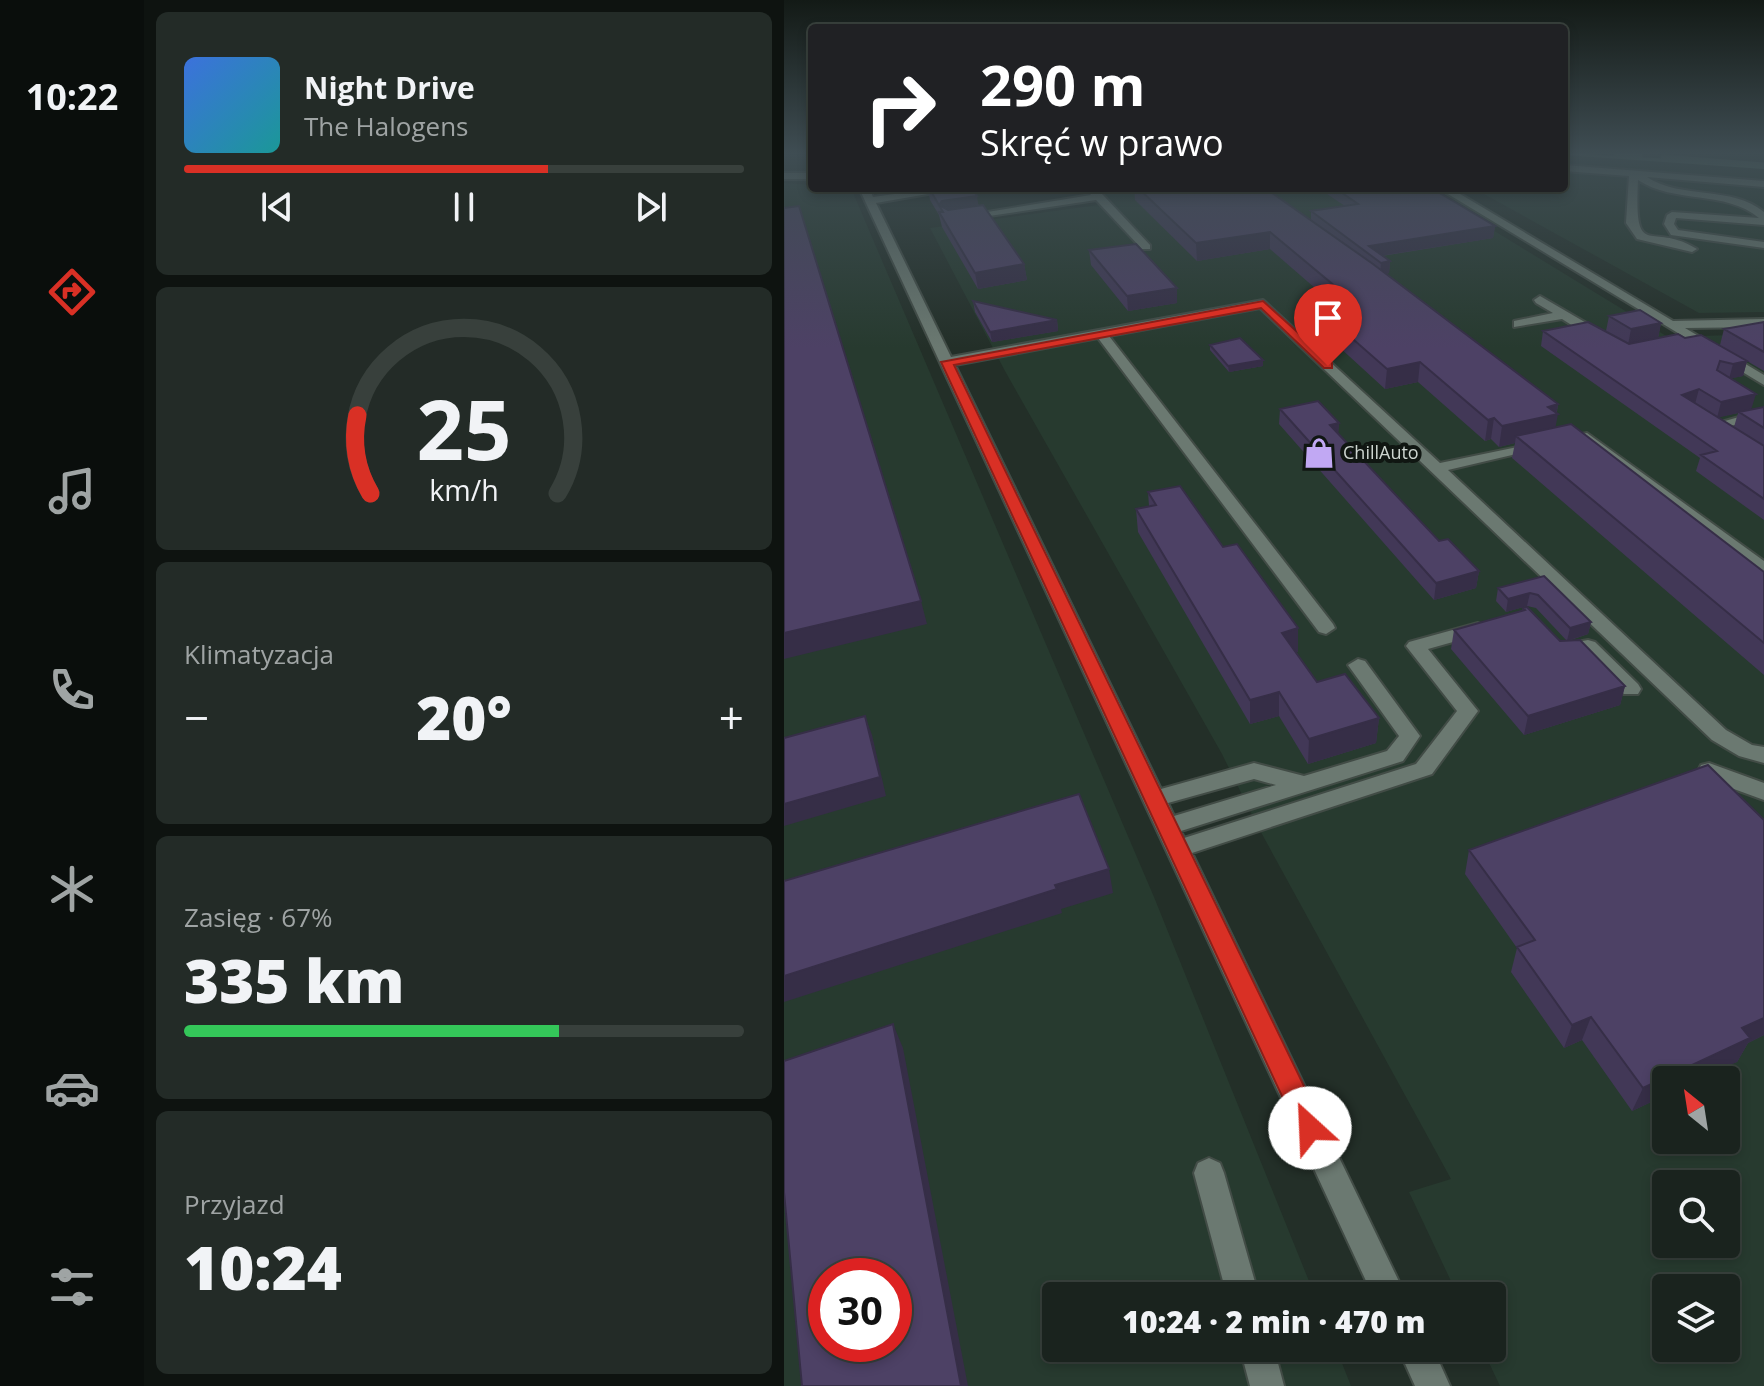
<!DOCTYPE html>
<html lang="pl">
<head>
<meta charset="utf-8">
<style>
  body { margin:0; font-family:"Open Sans",sans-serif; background:#232b27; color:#f1f3f6; height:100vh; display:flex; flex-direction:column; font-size:30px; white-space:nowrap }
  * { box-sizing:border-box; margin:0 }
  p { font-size:26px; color:#9fa4a4 }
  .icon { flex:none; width:44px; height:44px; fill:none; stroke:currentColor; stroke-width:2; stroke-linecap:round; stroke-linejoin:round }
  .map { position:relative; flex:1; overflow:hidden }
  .panel { display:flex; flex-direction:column; gap:12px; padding:12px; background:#0e1310; width:640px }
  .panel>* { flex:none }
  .banner { position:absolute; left:24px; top:24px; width:760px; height:168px; border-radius:8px; box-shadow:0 4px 12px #0003,0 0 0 2px #38403c; background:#202124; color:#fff; overflow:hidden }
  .needle { width:52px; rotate:330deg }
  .tools { position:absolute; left:868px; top:1066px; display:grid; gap:16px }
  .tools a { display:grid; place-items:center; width:88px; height:88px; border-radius:8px; background:#1a231e; box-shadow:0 4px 12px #0003,0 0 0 2px #38403c; font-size:40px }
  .speed { position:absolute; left:24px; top:1258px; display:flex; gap:16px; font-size:40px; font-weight:700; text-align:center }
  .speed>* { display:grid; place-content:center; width:104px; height:104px; border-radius:50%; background:#1a231e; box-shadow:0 4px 12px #0003,0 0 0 2px #38403c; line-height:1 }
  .speed .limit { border:12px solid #d22; background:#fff; color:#111 }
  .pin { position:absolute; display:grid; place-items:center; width:68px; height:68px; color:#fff; margin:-82px -34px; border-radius:50% 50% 50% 0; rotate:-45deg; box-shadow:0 0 8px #0007 }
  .pin .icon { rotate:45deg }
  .me { position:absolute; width:88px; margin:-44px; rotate:335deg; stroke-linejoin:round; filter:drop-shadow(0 0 6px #0008) }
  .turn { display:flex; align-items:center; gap:28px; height:168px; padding:0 40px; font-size:36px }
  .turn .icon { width:104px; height:104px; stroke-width:2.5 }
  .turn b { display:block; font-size:56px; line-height:68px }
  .big { font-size:60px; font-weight:800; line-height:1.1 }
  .panel .widget { flex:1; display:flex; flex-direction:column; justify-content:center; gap:12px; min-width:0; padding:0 28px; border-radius:12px; background:#232b27 }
  .panel .dial { align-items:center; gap:0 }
  .dial svg { height:208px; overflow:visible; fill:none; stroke:#38403c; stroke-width:7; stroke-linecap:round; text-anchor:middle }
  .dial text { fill:#f1f3f6; stroke:none }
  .song { display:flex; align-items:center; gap:24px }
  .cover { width:96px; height:96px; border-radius:12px; background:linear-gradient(135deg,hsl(220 70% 55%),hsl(180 70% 35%)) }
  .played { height:8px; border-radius:4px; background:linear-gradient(90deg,#d93025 65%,#38403c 65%) }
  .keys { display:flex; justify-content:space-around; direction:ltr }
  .heat { display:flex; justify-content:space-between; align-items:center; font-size:44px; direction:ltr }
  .charge { height:12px; border-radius:6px; background:linear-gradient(90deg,#34c759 67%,#38403c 0) }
  .trip { position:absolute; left:258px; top:1282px; width:464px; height:80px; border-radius:8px; background:#1a231e; box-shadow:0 4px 12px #0003,0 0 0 2px #38403c; font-weight:800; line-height:80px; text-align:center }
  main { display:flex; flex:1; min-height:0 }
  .tabs { display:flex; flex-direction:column; width:144px; justify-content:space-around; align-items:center; background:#0a0e0c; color:#9fa4a4 }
  .tabs .icon { width:56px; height:56px }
  .tabs .current { color:#d93025 }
  .tabs b { font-size:36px; color:#f1f3f6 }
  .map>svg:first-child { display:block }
</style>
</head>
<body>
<main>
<nav class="tabs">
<b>10:22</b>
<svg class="icon current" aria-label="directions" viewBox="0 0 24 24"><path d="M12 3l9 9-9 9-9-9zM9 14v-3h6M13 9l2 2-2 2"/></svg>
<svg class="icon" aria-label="music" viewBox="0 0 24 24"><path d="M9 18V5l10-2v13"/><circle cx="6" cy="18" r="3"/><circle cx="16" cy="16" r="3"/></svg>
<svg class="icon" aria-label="phone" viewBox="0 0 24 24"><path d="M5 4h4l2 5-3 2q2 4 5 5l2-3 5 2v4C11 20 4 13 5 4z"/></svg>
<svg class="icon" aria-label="climate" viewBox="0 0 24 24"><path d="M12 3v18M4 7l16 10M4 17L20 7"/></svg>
<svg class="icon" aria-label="car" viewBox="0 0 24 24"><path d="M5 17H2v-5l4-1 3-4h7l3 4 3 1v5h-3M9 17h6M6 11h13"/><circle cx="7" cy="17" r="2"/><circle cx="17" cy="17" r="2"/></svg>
<svg class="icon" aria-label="filters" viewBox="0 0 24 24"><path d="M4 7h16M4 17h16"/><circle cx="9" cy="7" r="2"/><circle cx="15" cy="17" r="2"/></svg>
</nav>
<section class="panel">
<div class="widget">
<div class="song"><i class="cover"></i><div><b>Night Drive</b><p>The Halogens</p></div></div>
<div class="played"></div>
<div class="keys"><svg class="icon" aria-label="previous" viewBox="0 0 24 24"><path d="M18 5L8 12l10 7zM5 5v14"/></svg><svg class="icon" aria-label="pause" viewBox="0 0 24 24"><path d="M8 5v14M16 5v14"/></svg><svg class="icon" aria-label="next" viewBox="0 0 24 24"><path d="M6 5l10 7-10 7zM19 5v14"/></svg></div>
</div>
<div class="widget dial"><svg viewBox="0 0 100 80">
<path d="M14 69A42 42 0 1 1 86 69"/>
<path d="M14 69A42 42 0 0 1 9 39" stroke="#d93025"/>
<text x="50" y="56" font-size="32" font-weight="700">25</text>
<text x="50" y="72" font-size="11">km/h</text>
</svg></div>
<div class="widget"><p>Klimatyzacja</p>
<div class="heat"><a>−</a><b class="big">20°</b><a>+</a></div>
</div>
<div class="widget"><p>Zasięg · 67%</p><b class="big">335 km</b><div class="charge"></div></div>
<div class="widget"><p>Przyjazd</p><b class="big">10:24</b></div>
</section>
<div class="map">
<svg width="980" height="1386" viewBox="0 0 980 1386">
  <rect width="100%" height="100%" fill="#232f28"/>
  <path fill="#273a2f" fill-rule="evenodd" d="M 780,154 L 980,154 L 980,312 L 915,313 L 689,188 L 780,188 Z
    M 0,183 L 67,188 L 370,897 L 531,1296 L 272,1296 L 272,1348 L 552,1348 L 567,1386 L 0,1386 ZM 42,1276 L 110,1276 L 110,1344 L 42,1344 Z
    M 298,188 L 640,188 L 884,337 L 980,334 L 980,1386 L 716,1386 L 698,1348 L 708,1348 L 708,1296 L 674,1296 L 625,1192 L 667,1179 L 473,825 L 438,754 L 221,371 L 146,228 L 314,205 ZM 882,1080 L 942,1080 L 942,1140 L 882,1140 ZM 882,1184 L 942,1184 L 942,1244 L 882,1244 ZM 882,1288 L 942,1288 L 942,1348 L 882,1348 Z"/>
  <path fill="#2e5841" stroke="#5e7e6c" stroke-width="2" d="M 780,154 L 980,165 L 980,168 Z"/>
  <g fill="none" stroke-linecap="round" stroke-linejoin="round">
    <path stroke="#5e7e6c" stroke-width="5" d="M 832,154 L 856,156
      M 879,157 L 980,165"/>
    <defs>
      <path id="minor" d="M 780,165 L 980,181 L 980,187 L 863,177 C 898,200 948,185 980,212 L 980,225 L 892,218 L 890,224 L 894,230 L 980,242 L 980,248 L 887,235 L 880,224 L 883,215 L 888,212 L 975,218 C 942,190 890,204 854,180 C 850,264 866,220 913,249 L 908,252 L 853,239 L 842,223 L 845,176 L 780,171 Z
        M 0,173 L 28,173 L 28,179 L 0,179 Z
        M 75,188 L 85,188 L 89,197 L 153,188 L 178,188 L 92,203 L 167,357 L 479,300 L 656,463 L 758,442 L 758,448 L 664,470 L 942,730 L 968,745 L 980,747 L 980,763 L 955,756 L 928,740 L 476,308 L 325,336 L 549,624 L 551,628 L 542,634 L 535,632 L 314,338 L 171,365 L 377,789 L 470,763 L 520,776 L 603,751 L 615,736 L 564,665 L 574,659 L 581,661 L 636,736 L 619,761 L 397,831 L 400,838 L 632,764 L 673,711 L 622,646 L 625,642 L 694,623 L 703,629 L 701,633 L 644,649 L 694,711 L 648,774 L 408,853 L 622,1296 L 589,1296 ZM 470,779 L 492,785 L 390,816 L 384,803 Z
        M 301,188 L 311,188 L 319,195 L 366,245 L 366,249 L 358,249 L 312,200 L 178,220 L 173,217 L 307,195 Z
        M 654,188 L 666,188 L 889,321 L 980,319 L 980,327 L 901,328 L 980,375 L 980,385 Z
        M 756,296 L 823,335 L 824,338 L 813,341 L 778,319 L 730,327 L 730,321 L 769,313 L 752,303 L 750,300 Z
        M 980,410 L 980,418 L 942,427 L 980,451 L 980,463 L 923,426 Z
        M 803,433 L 980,561 L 980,574 L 798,440 L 798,434 Z
        M 804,640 L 811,642 L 854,684 L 857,689 L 854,694 L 840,694 L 800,653 L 780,659 L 773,657 L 768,650 L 771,646 Z
        M 925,763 L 980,783 L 980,800 L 917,777 L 914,771 L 917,765 Z
        M 425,1158 L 436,1163 L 440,1173 L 475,1296 L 443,1296 L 410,1173 L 414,1163 Z
        M 456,1348 L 490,1348 L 500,1386 L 466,1386 Z
        M 614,1348 L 649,1348 L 666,1386 L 631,1386 Z"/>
    </defs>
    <use href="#minor" stroke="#424c46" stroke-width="4"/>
    <use href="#minor" fill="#6b7971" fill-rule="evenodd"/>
  </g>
  <path fill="#423857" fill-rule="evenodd" d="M 144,188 L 188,188 L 195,206 L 240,264 L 243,280 L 194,289 L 158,227 L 155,215 L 146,200 Z
    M 350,188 L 481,188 L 527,220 L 527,211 L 561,206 L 540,192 L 540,188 L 647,188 L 711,226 L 709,238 L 598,256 L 606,261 L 605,273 L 602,274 L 774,404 L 771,427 L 980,572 L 980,675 L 728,458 L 731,443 L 715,447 L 707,439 L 701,441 L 634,382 L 601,389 L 530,324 L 530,305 L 546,301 L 486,249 L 413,261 L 351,200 Z
    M 305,250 L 393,303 L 344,311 L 307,265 Z
    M 189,301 L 273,320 L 274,331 L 208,342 L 191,312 Z
    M 825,316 L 877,323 L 874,338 L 901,338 L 936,345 L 940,329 L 980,322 L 980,371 L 963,361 L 959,376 L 947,378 L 967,410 L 980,407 L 980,520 L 912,471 L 916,458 L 757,346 L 759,331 L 822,331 ZM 954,413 L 950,427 L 934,417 Z
    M 426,345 L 479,360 L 479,366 L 445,372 L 426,350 Z
    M 496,409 L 555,423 L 554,433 L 655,541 L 695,571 L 692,588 L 650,600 L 495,424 Z
    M 364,492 L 439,547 L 514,628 L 514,652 L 512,652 L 533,682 L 595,718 L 592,743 L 524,764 L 495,716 L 466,724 L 354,532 L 352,509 L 365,506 Z
    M 760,576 L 807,622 L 804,634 L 784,641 L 841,686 L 836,705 L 740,735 L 667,649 L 670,630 L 738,611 L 739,608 L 776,641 L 783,641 L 752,608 L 743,606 L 722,612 L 712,601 L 714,588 Z
    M 980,820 L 980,1035 L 964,1043 L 953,1062 L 882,1080 L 882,1095 L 848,1111 L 798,1040 L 780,1048 L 727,972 L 733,948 L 681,874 L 685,850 Z"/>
  <path fill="#362e47" d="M 193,196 L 195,210 L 159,212 L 155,205 L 158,201 Z
    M 711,226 L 709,238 L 589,257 L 585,246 Z
    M 486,232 L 486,249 L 413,261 L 412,243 Z
    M 606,261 L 605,273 L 596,275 L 597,263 Z
    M 240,264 L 243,280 L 194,289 L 191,273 Z
    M 393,288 L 393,303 L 344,311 L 343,296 Z
    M 273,320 L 274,331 L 208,342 L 206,332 Z
    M 877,323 L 874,338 L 844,345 L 847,329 Z
    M 479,360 L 479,366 L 445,372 L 444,366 Z
    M 963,361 L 959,376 L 945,379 L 949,364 Z
    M 636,362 L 634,382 L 601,389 L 603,369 Z
    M 915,389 L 911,404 L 898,395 Z
    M 972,394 L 967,410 L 933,418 L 937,402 Z
    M 774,404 L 772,415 L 774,414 L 770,435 L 732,436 L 731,443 L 715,447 L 718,426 L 764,407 Z
    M 710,418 L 707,439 L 701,441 L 704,420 Z
    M 555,423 L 554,438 L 546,425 Z
    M 695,571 L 692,588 L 650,600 L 652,583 Z
    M 746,593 L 743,606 L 722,612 L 724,599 Z
    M 137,601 L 143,624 L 0,659 L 0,633 Z
    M 807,622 L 804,634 L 783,641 L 786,628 Z
    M 514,628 L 514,652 L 498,657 L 498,633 Z
    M 841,686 L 836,705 L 740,735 L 744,716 Z
    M 495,692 L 495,716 L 466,724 L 466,700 Z
    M 81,716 L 88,735 L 102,796 L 0,826 L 0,804 Z
    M 595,718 L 592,743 L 524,764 L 525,739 Z
    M 325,869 L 329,893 L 277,909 L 278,913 L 0,1002 L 0,976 L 271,885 Z
    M 807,1017 L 798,1040 L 780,1048 L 788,1025 Z
    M 980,1018 L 980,1035 L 964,1043 L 953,1062 L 914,1080 L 882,1080 L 882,1095 L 848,1111 L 859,1088 L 958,1028 Z
    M 109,1024 L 119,1048 L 184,1386 L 177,1386 Z"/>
  <path fill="#4d4165" stroke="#362e47" stroke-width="2" fill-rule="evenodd" d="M 145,188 L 188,188 L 193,196 L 158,201 L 155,205 L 164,210 L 199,205 L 240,264 L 191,273 L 155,212 L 159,212 Z
    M 354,188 L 481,188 L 589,264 L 774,404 L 764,407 L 774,414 L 718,426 L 710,418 L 704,420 L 636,362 L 603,369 L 530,305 L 561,300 L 547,288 L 552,287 L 486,232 L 412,243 Z
    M 551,188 L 647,188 L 711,226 L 585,246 L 606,261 L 597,263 L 527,211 L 574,204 Z
    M 15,206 L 137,601 L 0,633 L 0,208 Z
    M 352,244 L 393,288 L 343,296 L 305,250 Z
    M 189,301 L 273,320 L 206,332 Z
    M 856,310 L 877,323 L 847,329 L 825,316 Z
    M 804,322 L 845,344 L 894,334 L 901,338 L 917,335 L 963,361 L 949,364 L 936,361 L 933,370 L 972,394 L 937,402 L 915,389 L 898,395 L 980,446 L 980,499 L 917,455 L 933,451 L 759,331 Z
    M 980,322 L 980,352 L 940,329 Z
    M 456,338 L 479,360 L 444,366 L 426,345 Z
    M 534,401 L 555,423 L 546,425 L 655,541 L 664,539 L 695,571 L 652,583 L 496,409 Z
    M 980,407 L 980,428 L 955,412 Z
    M 787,424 L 980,572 L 980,643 L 732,436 Z
    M 396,486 L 439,547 L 453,544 L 514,628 L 498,633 L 533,682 L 561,674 L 595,718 L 525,739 L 495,692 L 466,700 L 352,509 L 372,505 L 364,492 Z
    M 760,576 L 807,622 L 786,628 L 754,595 L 746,593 L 724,599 L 714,588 Z
    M 743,607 L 776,641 L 796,640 L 841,686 L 744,716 L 670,630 L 741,610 L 739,608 Z
    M 81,716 L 96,777 L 0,804 L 0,738 Z
    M 924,765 L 980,820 L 980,1018 L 958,1028 L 966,1038 L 859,1088 L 807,1017 L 788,1025 L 733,947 L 751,940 L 685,850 Z
    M 295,794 L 325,869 L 271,885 L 273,889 L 0,976 L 0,881 Z
    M 109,1024 L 177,1386 L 18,1386 L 0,1192 L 0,1061 ZM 42,1276 L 110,1276 L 110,1344 L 42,1344 Z"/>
  <linearGradient id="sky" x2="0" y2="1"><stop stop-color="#131a16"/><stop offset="0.44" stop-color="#3f4d53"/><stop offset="1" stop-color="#3f4d53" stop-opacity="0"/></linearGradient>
  <rect width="980" height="348" fill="url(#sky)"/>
  <path fill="#d93025" stroke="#8d1f18" stroke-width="2" d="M 479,301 L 548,363 L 548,368 L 540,368 L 477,308 L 170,365 L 536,1119 L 540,1128 L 536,1137 L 526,1141 L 517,1137 L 157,362 Z"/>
  <defs>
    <symbol id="shop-bare" viewBox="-9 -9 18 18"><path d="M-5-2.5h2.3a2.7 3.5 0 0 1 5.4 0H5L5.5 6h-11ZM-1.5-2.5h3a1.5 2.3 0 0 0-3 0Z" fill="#c1a8f3" stroke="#101612" stroke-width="2.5" paint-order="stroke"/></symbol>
  </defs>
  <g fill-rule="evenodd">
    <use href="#shop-bare" x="513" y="431" width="44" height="44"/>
  </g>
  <g text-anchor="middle" stroke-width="8" stroke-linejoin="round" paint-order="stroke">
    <g font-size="18" fill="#cdd5d0" stroke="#101612" text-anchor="start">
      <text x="559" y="459">ChillAuto</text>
    </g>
  </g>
</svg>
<div class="tools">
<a><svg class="needle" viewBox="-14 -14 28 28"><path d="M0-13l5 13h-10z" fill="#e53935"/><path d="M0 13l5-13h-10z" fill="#9fa4a4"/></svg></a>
<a><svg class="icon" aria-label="search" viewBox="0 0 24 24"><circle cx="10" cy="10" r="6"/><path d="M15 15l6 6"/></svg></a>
<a><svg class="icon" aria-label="layers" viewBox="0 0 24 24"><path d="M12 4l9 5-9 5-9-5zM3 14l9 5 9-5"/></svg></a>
</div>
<div class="speed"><div class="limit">30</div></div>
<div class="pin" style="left:544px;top:366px;background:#d93025"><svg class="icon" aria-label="arrive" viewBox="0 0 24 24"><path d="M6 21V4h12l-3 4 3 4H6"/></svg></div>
<svg class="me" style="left:526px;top:1128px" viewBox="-20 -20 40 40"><circle r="19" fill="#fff"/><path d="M0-13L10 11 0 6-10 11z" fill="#d93025"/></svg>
<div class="trip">10:24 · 2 min · 470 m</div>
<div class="banner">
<div class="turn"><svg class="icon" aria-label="right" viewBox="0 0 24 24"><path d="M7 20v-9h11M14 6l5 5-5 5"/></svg><div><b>290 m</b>Skręć w prawo</div></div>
</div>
</div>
</main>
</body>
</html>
